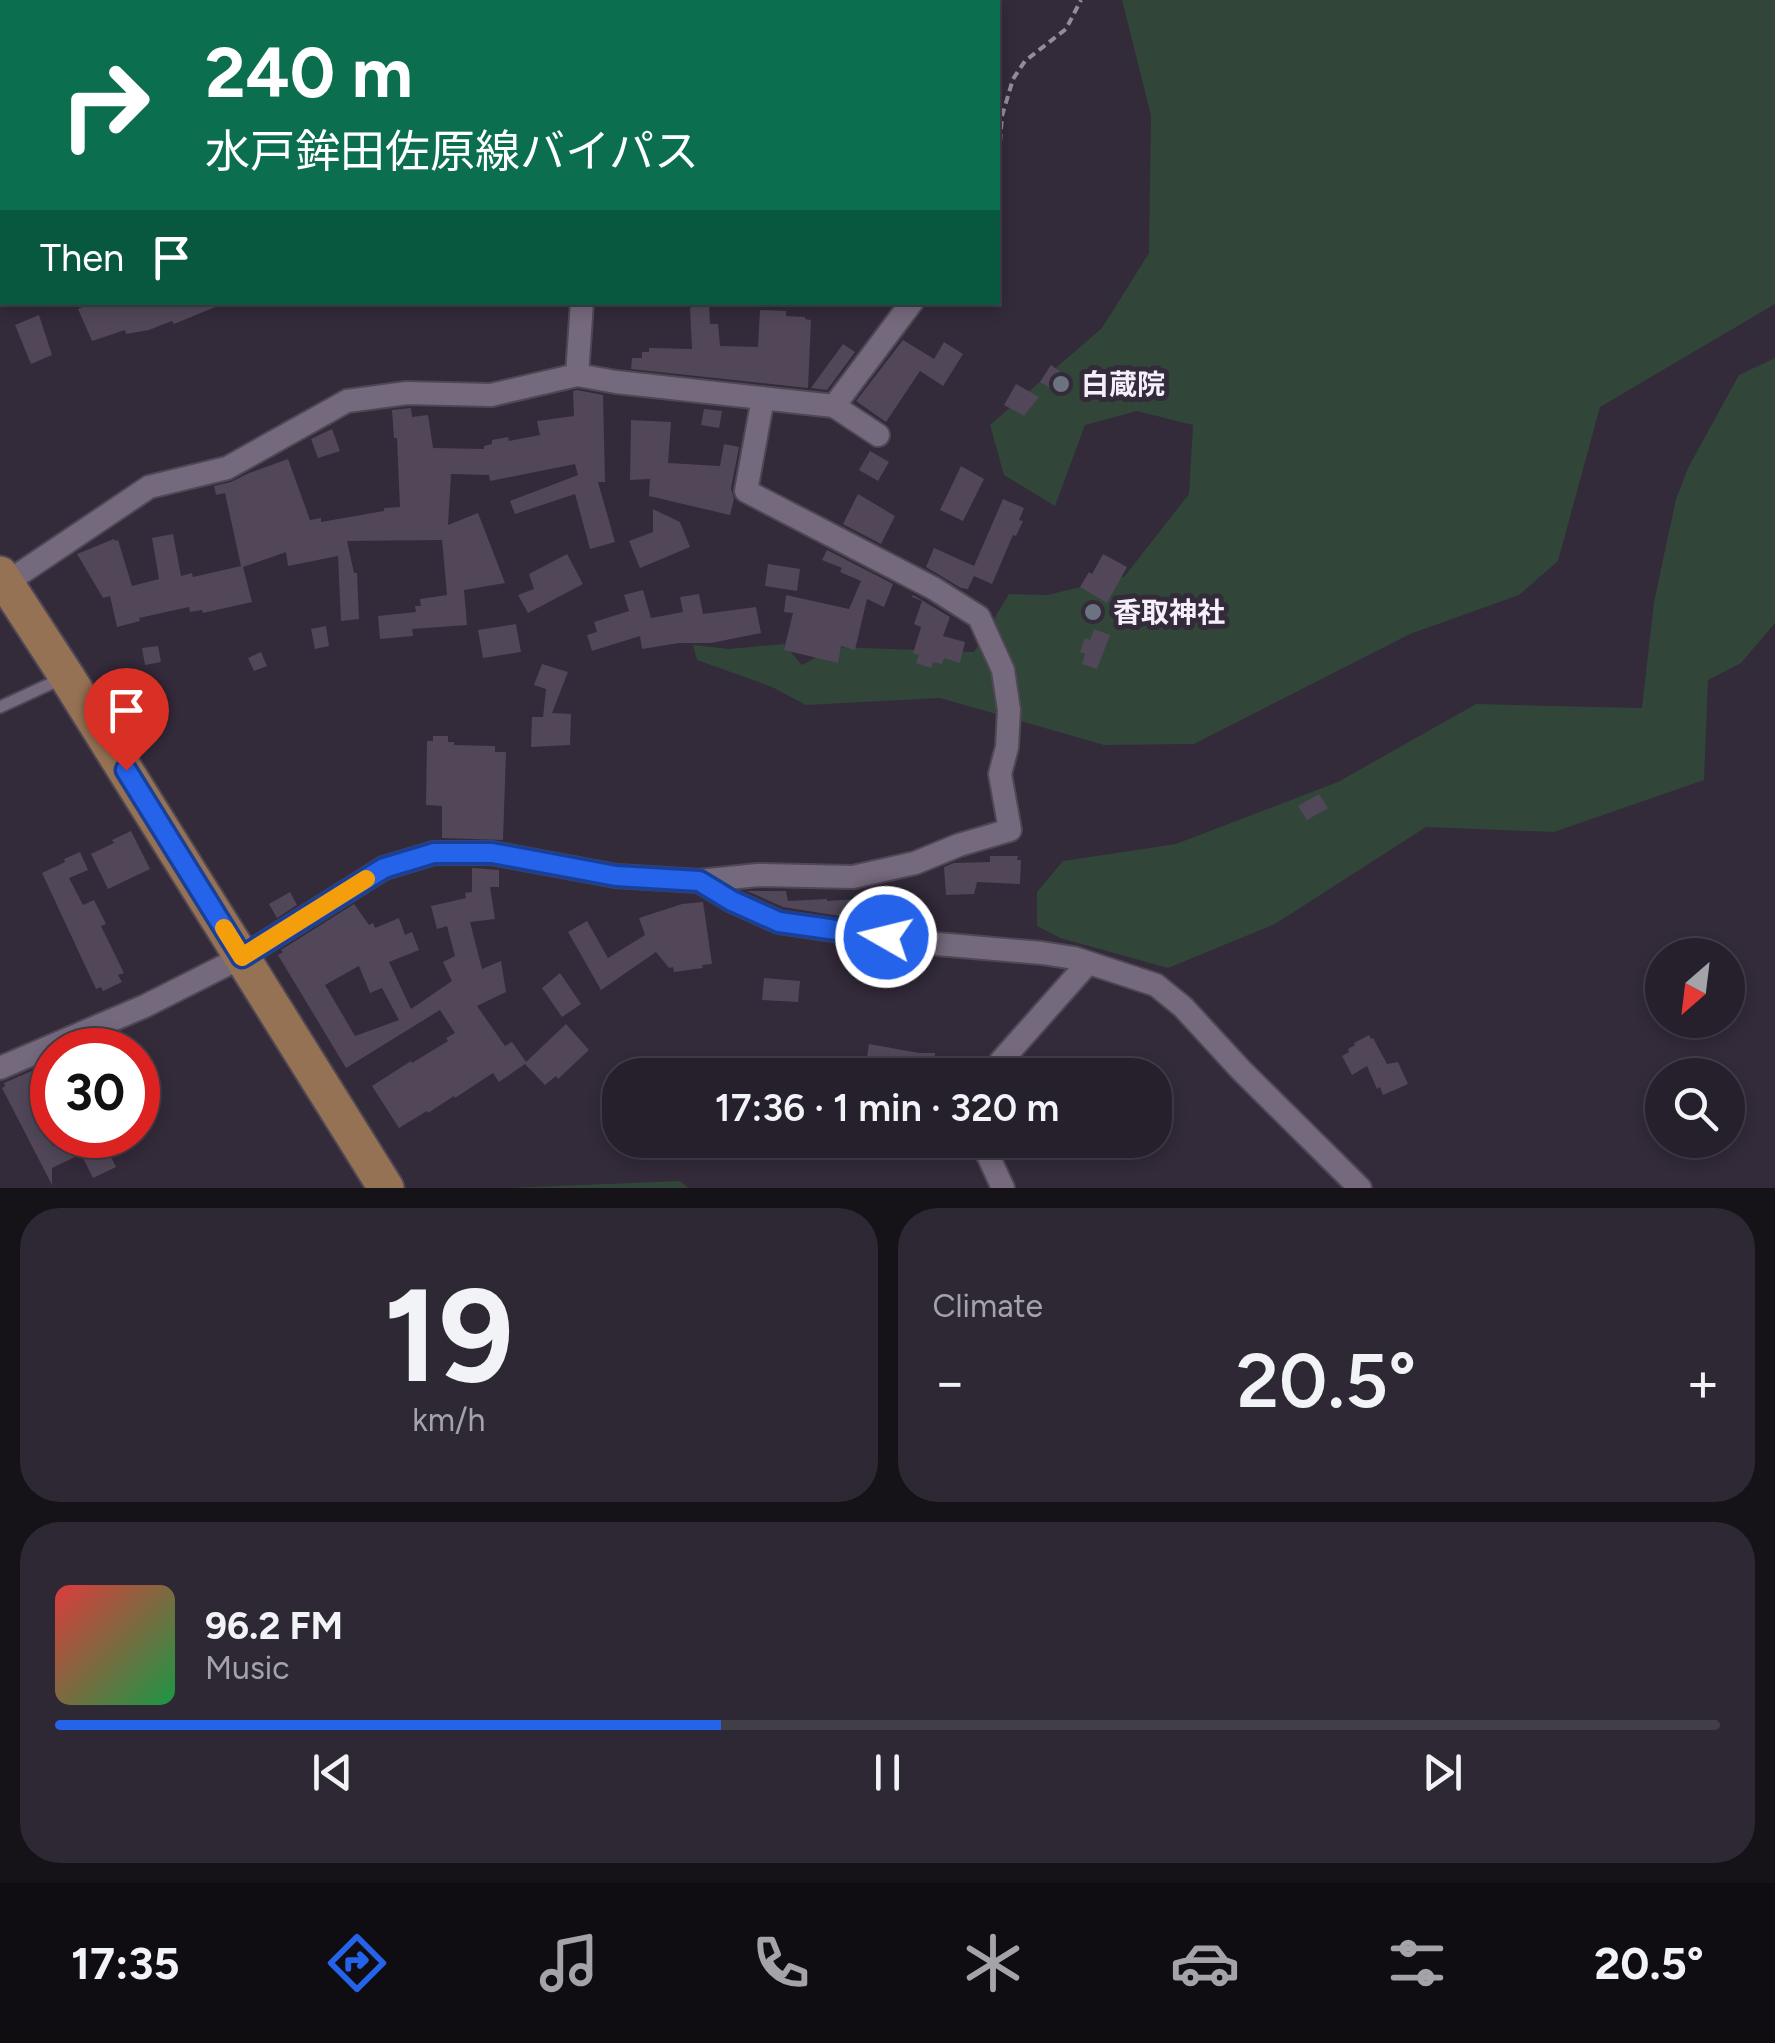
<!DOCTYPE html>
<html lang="en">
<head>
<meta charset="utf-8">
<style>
  body { margin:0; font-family:Figtree,"Noto Sans JP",sans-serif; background:#2e2834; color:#f1f3f6; height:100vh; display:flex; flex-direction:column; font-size:38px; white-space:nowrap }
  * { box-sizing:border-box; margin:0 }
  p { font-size:32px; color:#a4a3a9 }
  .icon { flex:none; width:55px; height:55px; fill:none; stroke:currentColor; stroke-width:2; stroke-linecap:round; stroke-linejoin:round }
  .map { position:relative; height:1188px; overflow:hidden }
  .details { display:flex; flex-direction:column; gap:20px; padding:20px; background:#151218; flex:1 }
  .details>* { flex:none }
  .hud { position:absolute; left:0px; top:0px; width:1000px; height:305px; box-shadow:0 5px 15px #0003,0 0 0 2px #423e48; background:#0b6e4f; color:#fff; overflow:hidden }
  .needle { width:65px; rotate:208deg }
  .tools { position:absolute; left:1645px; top:938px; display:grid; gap:20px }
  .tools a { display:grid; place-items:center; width:100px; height:100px; border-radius:50%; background:#26202c; box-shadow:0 5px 15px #0003,0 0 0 2px #423e48; font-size:50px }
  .speed { position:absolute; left:30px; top:1028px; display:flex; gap:20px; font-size:50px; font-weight:700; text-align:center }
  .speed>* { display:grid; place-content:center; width:130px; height:130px; border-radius:50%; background:#26202c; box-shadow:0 5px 15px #0003,0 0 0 2px #423e48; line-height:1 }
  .speed .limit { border:15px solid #d22; background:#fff; color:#111 }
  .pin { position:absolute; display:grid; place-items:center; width:85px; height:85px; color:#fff; margin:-102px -42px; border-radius:50% 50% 50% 0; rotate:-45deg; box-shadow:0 0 10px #0007 }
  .pin .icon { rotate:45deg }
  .me { position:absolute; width:110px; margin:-55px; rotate:278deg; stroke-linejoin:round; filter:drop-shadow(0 0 8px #0008) }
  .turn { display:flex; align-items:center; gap:35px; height:210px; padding:0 40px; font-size:45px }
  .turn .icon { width:130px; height:130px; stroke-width:2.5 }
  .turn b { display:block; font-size:70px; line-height:85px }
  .then { display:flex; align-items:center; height:95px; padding:0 40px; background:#0003; gap:20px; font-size:38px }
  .big { font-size:75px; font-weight:600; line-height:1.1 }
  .details .tile { flex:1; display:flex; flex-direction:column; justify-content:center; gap:15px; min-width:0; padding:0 35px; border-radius:40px; background:#2e2834 }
  .details .dial { align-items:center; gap:0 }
  .dial b { font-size:130px; line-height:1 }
  .song { display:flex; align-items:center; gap:30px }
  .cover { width:120px; height:120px; border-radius:15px; background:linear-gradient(135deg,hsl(0 70% 55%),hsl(140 70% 35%)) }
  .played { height:10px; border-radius:5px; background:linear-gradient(90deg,#2563eb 40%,#423e48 40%) }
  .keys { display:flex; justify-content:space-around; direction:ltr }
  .heat { display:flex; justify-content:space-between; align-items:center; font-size:55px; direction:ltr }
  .details .tiles { flex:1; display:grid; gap:20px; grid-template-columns:1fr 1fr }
  .tile:last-child { grid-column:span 2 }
  .trip { position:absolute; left:602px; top:1058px; width:570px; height:100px; border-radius:40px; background:#26202c; box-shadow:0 5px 15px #0003,0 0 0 2px #423e48; font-weight:600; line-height:100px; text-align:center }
  .tab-bar { display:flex; height:160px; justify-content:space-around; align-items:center; background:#0f0d12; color:#a4a3a9 }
  .tab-bar .icon { width:70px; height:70px }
  .tab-bar .current { color:#2563eb }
  .tab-bar b { font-size:45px; color:#f1f3f6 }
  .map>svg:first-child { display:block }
</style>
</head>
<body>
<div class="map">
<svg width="1775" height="1188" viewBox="0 0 1775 1188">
  <rect width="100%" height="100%" fill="#332a3a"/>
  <path fill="#314638" d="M 1122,0 L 1775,0 L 1775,304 L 1600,407 L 1558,561 L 1519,595 L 1410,634 L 1194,744 L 1104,745 L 940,698 L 806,705 L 772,687 L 697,660 L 693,645 L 729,649 L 784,644 L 802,665 L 836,647 L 974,652 L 1009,594 L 1047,595 L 1124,577 L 1189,494 L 1193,425 L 1137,411 L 1085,425 L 1055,506 L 1004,475 L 990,425 L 1102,328 L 1149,253 L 1151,115 Z
    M 1775,358 L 1775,623 L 1741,663 L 1708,680 L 1704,780 L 1554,832 L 1426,827 L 1275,924 L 1168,968 L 1060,938 L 1037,926 L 1037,892 L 1063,861 L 1176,844 L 1338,782 L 1476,704 L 1642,708 L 1654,602 L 1676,499 L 1688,468 L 1739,375 Z
    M 680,1181 L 688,1188 L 509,1188 Z"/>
  <path fill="#514759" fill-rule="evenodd" d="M 93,302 L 225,302 L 225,303 L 174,324 L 172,321 L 149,330 L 126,334 L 125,330 L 92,341 L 78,309 Z
    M 702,302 L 709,302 L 710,324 L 718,324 L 720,346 L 758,347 L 760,310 L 786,311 L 786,316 L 805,317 L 805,319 L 811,320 L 808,388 L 631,369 L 632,358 L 642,358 L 642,352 L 649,352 L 649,348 L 692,349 L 690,308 Z
    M 39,315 L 52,355 L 31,364 L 15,325 Z
    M 903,340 L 934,359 L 944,342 L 963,354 L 943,386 L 920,371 L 886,422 L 856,401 Z
    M 843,344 L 855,352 L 827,390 L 811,388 Z
    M 1051,365 L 1067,376 L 1057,392 L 1040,382 Z
    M 1016,384 L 1039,397 L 1024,416 L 1004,405 Z
    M 577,390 L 603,395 L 605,482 L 598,482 L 615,542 L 590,549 L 575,494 L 515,514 L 510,501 L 578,475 L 575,464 L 490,481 L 489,475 L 451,474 L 448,525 L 478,513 L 505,583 L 464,590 L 467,625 L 412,629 L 413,636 L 380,639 L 378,616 L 416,612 L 415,606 L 421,606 L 420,599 L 447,595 L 442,540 L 347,541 L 354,573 L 357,573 L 359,619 L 341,621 L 338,556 L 288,566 L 286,552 L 243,567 L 252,602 L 203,613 L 202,610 L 190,612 L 189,607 L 139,618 L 140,621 L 117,627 L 110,596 L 103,598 L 77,554 L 114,539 L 115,541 L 118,540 L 132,586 L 159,579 L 152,538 L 173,534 L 181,576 L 192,573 L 193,577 L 241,566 L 225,493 L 216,495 L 214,486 L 231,482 L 249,473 L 288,459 L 310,520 L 321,518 L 321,522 L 384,511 L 384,508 L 400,507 L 397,438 L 394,438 L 392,410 L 411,408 L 412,417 L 428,415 L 433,448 L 484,449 L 484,446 L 492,444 L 492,440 L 508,437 L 509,441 L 540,435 L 537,421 L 574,416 L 573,391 Z
    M 704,409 L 722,411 L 719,428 L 701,425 Z
    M 631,420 L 671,422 L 668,463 L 720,466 L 724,444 L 739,447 L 731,488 L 734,499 L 730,515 L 649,496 L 650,479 L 630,480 Z
    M 332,429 L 340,451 L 318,458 L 311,439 Z
    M 870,451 L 889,462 L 878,481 L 859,470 Z
    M 961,466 L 984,479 L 963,521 L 940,510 Z
    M 858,494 L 895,516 L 881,544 L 843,524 Z
    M 1003,499 L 1024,508 L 1019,520 L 1023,521 L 1016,536 L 1013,535 L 992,584 L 974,576 L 968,589 L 961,588 L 926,567 L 934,548 L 974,566 Z
    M 653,509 L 680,522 L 690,547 L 640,568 L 629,541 L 653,532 Z
    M 827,550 L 893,584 L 884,607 L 867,599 L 855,650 L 841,646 L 838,663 L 784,650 L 793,613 L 784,612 L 786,595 L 849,609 L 861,581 L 840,572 L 842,568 L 822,560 Z
    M 567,554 L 583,584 L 528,613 L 518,595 L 534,589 L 529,574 Z
    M 1103,554 L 1127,567 L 1107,603 L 1080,587 L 1089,572 L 1092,574 Z
    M 768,564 L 800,569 L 797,591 L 765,586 Z
    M 643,590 L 651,618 L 683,612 L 680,597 L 699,594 L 703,614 L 756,607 L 761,633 L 711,643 L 679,643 L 642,649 L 640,636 L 592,651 L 587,635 L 597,632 L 594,622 L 629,611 L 624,595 Z
    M 913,595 L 950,617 L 943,636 L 965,642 L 960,663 L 944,658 L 942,664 L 933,662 L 931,668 L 916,663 L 919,655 L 913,653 L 921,627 L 914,624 L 922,601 L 912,597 Z
    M 516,624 L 521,652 L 483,658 L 478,630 Z
    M 326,626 L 329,646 L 315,649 L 311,629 Z
    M 1094,629 L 1110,635 L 1097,669 L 1082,664 L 1085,654 L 1080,652 L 1085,638 L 1090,640 Z
    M 158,646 L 161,662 L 145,665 L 142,648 Z
    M 261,652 L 267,666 L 254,671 L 248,658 Z
    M 542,664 L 568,672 L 552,713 L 571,714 L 570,745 L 531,747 L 532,717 L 543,717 L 546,689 L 534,685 Z
    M 433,736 L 448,736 L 448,742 L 454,742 L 454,745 L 495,746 L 495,752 L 506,752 L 503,840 L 442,838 L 442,806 L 426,805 L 427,741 L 433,741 Z
    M 1319,794 L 1328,808 L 1307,820 L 1298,806 Z
    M 131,831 L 150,869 L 108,889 L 91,854 L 114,843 L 112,840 Z
    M 80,852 L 88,870 L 69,878 L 83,905 L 94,900 L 106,924 L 101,926 L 124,973 L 118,975 L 122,982 L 103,991 L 101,987 L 96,989 L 42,873 L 65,862 L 64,859 Z
    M 990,856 L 1018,856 L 1017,860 L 1021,860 L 1020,884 L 977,882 L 974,894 L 946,895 L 944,867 L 954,863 L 990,862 Z
    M 472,868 L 499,870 L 499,887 L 490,887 L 495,919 L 470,922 L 482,969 L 501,961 L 506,992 L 477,1006 L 505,1046 L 512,1042 L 526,1062 L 566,1024 L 589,1050 L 558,1079 L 556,1076 L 545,1085 L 525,1064 L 499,1082 L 493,1073 L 455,1098 L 454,1096 L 428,1113 L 427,1111 L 399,1128 L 372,1086 L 411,1061 L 412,1063 L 448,1041 L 446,1038 L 455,1033 L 440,1010 L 346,1068 L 278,955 L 283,952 L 281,950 L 354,904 L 369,925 L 373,923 L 375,928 L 399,918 L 405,935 L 412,932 L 419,950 L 389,962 L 411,1009 L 452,981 L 443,962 L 455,956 L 447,926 L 437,929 L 431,906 L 466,898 L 465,893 L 472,892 ZM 359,966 L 370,993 L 382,988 L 399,1020 L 355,1036 L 325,985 Z
    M 890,889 L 895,912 L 859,919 L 783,907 L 747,891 L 786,891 L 788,901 L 827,899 L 827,901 L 875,898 L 874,892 Z
    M 290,892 L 297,905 L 277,918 L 269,904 Z
    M 703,902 L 712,964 L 702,965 L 703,968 L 674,972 L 673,967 L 669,968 L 656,952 L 601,990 L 568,932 L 587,921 L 608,958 L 645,935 L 639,918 L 682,904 Z
    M 560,973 L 581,1004 L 562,1017 L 542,988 Z
    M 764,978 L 800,981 L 798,1002 L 762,1000 Z
    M 1369,1035 L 1371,1039 L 1373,1038 L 1387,1064 L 1398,1062 L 1408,1084 L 1383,1095 L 1380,1087 L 1377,1089 L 1367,1066 L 1352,1075 L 1342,1056 L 1349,1052 L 1348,1049 L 1355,1045 L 1354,1043 Z
    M 869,1044 L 919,1053 L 935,1053 L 933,1075 L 894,1075 L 865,1070 Z
    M 52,1062 L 52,1146 L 75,1135 L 100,1135 L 116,1167 L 93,1178 L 81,1154 L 52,1168 L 52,1185 L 2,1088 L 5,1086 L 4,1083 Z"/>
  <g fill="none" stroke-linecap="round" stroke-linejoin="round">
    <defs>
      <path id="lane" d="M 0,707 L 63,678"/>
      <path id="street" d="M 577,375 L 582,302
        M 834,406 L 912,302
        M 6,583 L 149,487 L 227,468 L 347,401 L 407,393 L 491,395 L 577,375 L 616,382 L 834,406 L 878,435
        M 699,881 L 732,901 L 779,922 L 914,942 L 1042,953 L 1074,958 L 1156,985 L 1183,1007 L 1241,1070 L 1360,1188
        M 0,1068 L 145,1006 L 242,957 L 384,868 L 434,853 L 492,853 L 616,876 L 699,881 L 758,875 L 853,877 L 915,863 L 959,845 L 1010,830 L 1000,774 L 1007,747 L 1009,710 L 1003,670 L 979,617 L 933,588 L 746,491 L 763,398
        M 993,1075 L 1001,1061 L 1088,963
        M 981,1140 L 1003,1188"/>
      <path id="secondary" d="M 373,2 L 376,0
        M 0,182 L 2,182"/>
      <path id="primary" d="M 0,574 L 67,677 L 386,1188"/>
    </defs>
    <use href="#lane" stroke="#504755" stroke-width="15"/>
    <use href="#street" stroke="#504755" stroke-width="26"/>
    <use href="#secondary" stroke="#504755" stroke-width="34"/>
    <use href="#primary" stroke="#504755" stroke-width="39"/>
    <path stroke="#948c99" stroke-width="4" stroke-dasharray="8 5" stroke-linecap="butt" d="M 998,168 L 1002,116 L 1013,79 L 1025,61 L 1066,29 L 1081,0"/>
    <use href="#lane" stroke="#756a7d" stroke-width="11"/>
    <use href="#street" stroke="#756a7d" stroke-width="22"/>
    <use href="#secondary" stroke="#866e68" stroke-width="30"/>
    <use href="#primary" stroke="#967254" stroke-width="35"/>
  </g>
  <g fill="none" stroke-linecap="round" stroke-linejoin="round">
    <defs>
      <path id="route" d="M 126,770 L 242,957 L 384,868 L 434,853 L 492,853 L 616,876 L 699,881 L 732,901 L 779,922 L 886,937"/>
    </defs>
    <use href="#route" stroke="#184099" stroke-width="25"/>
    <use href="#route" stroke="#2563eb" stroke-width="18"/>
    <path stroke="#f59e0b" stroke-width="18" d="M 224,928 L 242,957 L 366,879"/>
  </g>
  <g fill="#6b7280" stroke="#332a3a" stroke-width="4">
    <circle cx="1061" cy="384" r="10"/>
    <circle cx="1093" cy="612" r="10"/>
  </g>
  <g text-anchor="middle" stroke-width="10" stroke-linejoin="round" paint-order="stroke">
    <g font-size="28" font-weight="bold" fill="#f6effa" stroke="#332a3a" text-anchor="start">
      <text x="1081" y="394">白蔵院</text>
      <text x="1113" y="622">香取神社</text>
    </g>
  </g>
</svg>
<div class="tools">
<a><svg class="needle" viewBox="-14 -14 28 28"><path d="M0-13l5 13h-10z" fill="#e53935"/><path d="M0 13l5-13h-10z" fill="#a4a3a9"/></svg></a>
<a><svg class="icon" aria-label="search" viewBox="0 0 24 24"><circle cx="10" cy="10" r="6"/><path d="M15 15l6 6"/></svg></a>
</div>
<div class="speed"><div class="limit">30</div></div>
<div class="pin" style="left:126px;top:770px;background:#d93025"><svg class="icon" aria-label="arrive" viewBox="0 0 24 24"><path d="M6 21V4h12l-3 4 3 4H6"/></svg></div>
<svg class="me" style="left:886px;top:937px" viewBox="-20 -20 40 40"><circle r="17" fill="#2563eb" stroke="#fff" stroke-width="3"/><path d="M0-11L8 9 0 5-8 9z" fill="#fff"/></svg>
<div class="trip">17:36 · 1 min · 320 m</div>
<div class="hud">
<div class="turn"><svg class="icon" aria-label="right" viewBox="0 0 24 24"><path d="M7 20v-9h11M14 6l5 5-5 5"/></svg><div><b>240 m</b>水戸鉾田佐原線バイパス</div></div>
<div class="then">Then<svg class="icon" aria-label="arrive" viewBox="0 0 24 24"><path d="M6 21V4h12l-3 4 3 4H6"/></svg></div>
</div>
</div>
<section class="details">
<div class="tiles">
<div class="tile dial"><b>19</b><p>km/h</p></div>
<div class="tile"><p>Climate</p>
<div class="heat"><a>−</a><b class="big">20.5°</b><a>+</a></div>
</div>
<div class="tile">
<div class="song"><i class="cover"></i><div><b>96.2 FM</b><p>Music</p></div></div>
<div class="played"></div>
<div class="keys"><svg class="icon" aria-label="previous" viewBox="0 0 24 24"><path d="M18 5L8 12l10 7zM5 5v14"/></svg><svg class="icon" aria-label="pause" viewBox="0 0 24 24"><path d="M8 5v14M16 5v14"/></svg><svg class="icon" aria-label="next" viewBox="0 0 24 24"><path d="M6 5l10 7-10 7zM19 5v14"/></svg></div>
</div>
</div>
</section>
<nav class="tab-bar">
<b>17:35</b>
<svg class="icon current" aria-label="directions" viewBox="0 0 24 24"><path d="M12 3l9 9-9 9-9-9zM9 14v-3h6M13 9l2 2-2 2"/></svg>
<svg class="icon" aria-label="music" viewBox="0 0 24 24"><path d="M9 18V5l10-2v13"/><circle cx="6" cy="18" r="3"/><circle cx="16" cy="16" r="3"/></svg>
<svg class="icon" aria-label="phone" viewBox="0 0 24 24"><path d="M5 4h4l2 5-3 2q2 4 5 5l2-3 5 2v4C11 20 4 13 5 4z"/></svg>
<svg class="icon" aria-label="climate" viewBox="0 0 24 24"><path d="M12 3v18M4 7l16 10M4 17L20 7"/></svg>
<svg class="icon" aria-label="car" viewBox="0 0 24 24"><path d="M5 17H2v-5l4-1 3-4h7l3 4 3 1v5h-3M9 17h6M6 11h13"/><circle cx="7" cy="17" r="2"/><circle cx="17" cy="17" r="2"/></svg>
<svg class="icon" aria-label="filters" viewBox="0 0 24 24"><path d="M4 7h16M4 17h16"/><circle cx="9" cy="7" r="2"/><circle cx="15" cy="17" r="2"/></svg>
<b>20.5°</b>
</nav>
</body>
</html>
